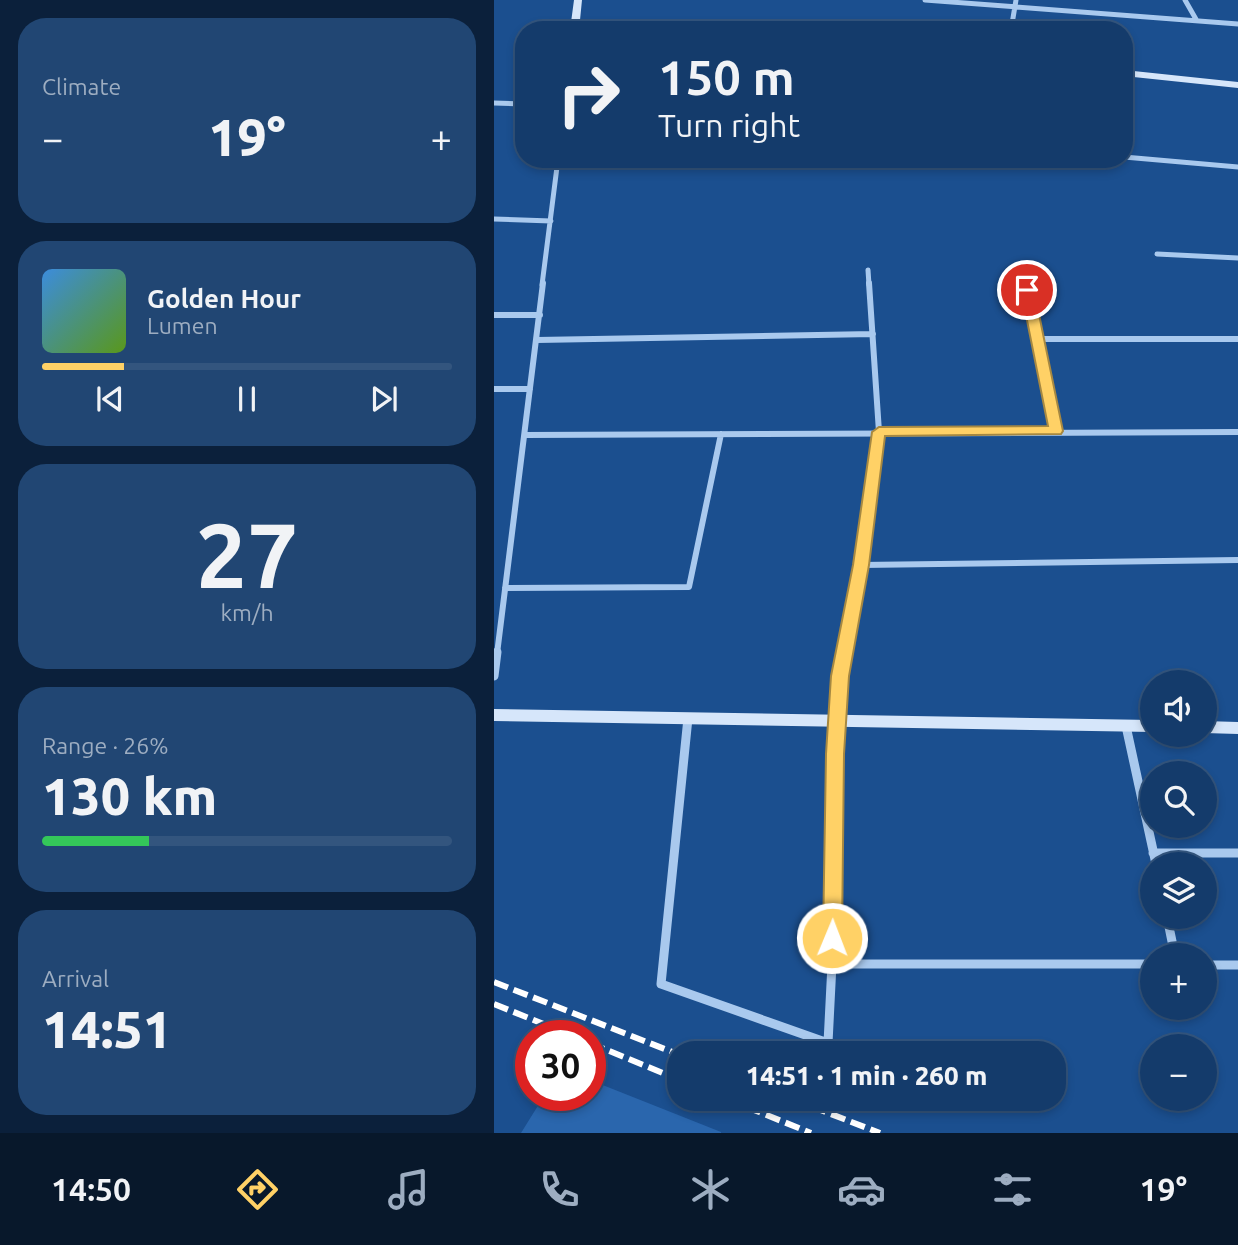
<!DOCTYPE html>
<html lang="en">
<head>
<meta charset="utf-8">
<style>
  body { margin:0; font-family:Ubuntu,sans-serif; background:#214673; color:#f1f3f6; height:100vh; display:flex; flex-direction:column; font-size:26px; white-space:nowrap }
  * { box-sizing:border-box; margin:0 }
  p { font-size:23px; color:#9dadc1 }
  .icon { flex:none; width:38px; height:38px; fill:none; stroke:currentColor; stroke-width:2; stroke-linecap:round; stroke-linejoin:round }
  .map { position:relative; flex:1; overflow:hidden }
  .details { display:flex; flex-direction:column; gap:18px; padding:18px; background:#0b203b; width:494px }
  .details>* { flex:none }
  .top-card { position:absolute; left:21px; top:21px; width:618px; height:147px; border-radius:28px; box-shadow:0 4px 10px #0003,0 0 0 2px #33557e; background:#143b6b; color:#f1f3f6; overflow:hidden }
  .tools { position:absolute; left:646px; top:670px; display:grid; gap:14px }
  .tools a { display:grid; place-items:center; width:77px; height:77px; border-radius:50%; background:#143b6b; box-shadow:0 4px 10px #0003,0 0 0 2px #33557e; font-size:35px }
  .speed { position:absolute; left:21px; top:1020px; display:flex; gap:14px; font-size:35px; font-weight:700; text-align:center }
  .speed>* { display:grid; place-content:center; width:91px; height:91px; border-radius:50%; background:#143b6b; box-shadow:0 4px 10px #0003,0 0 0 2px #33557e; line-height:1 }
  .speed .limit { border:10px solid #d22; background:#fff; color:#111 }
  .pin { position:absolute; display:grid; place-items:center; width:60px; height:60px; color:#fff; margin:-30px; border:4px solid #fff; border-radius:50%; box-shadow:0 2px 7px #0007 }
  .me { position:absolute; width:77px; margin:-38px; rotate:1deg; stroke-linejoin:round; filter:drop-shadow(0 0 5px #0008) }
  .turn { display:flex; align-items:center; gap:24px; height:147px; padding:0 28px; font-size:32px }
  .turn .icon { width:91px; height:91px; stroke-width:2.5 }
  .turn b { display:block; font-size:49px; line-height:60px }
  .big { font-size:52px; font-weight:800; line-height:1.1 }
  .details .card { flex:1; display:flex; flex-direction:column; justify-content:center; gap:10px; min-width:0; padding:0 24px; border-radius:28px; background:#214673 }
  .details .dial { align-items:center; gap:0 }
  .dial b { font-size:91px; line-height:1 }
  .song { display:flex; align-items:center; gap:21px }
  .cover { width:84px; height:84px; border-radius:10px; background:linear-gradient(135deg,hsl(210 70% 55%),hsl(90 70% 35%)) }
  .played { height:7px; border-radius:4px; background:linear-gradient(90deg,#ffd166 20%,#33557e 20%) }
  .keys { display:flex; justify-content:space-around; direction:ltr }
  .heat { display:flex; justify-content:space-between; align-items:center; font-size:38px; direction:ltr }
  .charge { height:10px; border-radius:5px; background:linear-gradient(90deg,#34c759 26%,#33557e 0) }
  .trip { position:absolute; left:173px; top:1041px; width:399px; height:70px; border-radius:28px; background:#143b6b; box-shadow:0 4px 10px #0003,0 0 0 2px #33557e; font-weight:800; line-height:70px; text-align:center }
  .dock { display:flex; height:112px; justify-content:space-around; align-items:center; background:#08182b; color:#9dadc1 }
  .dock .icon { width:49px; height:49px }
  .dock .on { color:#ffd166 }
  .dock b { font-size:32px; color:#f1f3f6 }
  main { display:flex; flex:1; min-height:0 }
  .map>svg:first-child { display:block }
</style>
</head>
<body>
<main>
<section class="details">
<div class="card"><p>Climate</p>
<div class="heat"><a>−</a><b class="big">19°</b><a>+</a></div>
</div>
<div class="card">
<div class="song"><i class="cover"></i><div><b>Golden Hour</b><p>Lumen</p></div></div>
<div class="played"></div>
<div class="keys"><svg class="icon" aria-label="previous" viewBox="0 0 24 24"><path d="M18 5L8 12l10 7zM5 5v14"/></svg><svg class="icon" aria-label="pause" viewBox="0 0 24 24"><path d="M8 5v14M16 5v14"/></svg><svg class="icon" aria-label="next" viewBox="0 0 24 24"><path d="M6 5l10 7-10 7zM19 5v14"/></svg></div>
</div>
<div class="card dial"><b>27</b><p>km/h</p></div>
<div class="card"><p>Range · 26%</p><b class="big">130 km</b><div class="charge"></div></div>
<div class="card"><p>Arrival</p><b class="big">14:51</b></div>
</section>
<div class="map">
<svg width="745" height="1133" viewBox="0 0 745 1133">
  <rect width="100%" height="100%" fill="#1b4f8f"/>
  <path fill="#2a66ad" d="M 96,1080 L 227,1132 L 227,1133 L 27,1133 L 50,1096 L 96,1096 Z"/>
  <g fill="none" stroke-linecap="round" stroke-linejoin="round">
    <path stroke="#a9c9ee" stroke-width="5" d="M 431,0 L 745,24
      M 691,0 L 703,21
      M 517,30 L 522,0
      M 0,103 L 30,104
      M 630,157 L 745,167
      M 0,219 L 57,221
      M 663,254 L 745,258
      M 528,266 L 532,285
      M 374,270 L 375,285
      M 48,285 L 64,159"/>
    <path stroke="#a9c9ee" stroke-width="6" d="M 375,283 L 385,432 L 367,565 L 745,560
      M 532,283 L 562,431
      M 0,315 L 46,315
      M 543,339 L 745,339
      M 43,340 L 379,334
      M 0,389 L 36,389
      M 31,435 L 745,432
      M 11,588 L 195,587 L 227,434
      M 3,654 L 49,283
      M 350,654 L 367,565"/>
    <path stroke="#a9c9ee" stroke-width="9" d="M 350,652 L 343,719 L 338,964 L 658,964
      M 0,676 L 3,652
      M 194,718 L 167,984 L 334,1043 L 338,964
      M 632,726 L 662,864
      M 659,853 L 745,853
      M 673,917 L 681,956
      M 710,965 L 745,965"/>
    <path fill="#d6e6fa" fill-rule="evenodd" d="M 80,0 L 88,0 L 85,30 L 76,30 Z
      M 630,70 L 745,82 L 745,88 L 630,76 Z
      M 0,709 L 658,720 L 658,732 L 0,721 Z
      M 710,721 L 745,722 L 745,734 L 710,733 Z"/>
    <path stroke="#fff" stroke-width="6" stroke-dasharray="15 6" stroke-linecap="butt" d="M 0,982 L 186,1055
      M 0,1004 L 79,1036
      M 96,1043 L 186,1080
      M 233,1099 L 317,1133
      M 298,1099 L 386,1133"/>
  </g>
  <path fill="#ffd166" stroke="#a68842" stroke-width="2" d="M 533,286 L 540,290 L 569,431 L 567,434 L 391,436 L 375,565 L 355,676 L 350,754 L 348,938 L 345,944 L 338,947 L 331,944 L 329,938 L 332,754 L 337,676 L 359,565 L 378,432 L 385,427 L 554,426 L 527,290 Z"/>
</svg>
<div class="tools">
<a><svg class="icon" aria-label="sound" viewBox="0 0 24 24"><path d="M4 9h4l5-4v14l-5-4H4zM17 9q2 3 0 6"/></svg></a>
<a><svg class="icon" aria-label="search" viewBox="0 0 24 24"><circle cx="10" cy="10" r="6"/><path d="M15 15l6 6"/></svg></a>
<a><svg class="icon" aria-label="layers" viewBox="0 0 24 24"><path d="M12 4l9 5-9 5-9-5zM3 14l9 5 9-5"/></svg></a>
<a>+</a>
<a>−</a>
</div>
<div class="speed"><div class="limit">30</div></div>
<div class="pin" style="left:533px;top:290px;background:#d93025"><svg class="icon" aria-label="arrive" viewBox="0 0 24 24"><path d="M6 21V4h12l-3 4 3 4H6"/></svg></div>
<svg class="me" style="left:338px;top:938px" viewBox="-20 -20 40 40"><circle r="17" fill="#ffd166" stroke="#fff" stroke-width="3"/><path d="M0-11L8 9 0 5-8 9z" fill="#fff"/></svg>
<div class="trip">14:51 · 1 min · 260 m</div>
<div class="top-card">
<div class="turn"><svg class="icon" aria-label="right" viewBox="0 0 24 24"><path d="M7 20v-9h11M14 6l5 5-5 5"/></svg><div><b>150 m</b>Turn right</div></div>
</div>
</div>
</main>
<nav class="dock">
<b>14:50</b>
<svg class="icon on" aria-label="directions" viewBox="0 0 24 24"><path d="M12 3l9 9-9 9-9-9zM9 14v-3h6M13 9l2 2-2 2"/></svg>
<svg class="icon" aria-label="music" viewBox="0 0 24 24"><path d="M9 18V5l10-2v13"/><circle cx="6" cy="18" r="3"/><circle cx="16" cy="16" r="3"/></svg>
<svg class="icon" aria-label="phone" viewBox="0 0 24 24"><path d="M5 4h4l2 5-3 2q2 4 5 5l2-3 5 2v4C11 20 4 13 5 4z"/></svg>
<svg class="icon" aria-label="climate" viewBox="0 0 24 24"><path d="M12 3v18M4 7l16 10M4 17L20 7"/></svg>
<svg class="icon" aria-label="car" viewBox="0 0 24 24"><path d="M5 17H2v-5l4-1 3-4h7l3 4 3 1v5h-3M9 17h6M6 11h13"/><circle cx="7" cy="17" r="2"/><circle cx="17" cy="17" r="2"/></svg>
<svg class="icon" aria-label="filters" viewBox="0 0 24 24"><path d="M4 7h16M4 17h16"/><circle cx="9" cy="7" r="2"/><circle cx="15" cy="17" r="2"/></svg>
<b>19°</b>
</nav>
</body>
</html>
